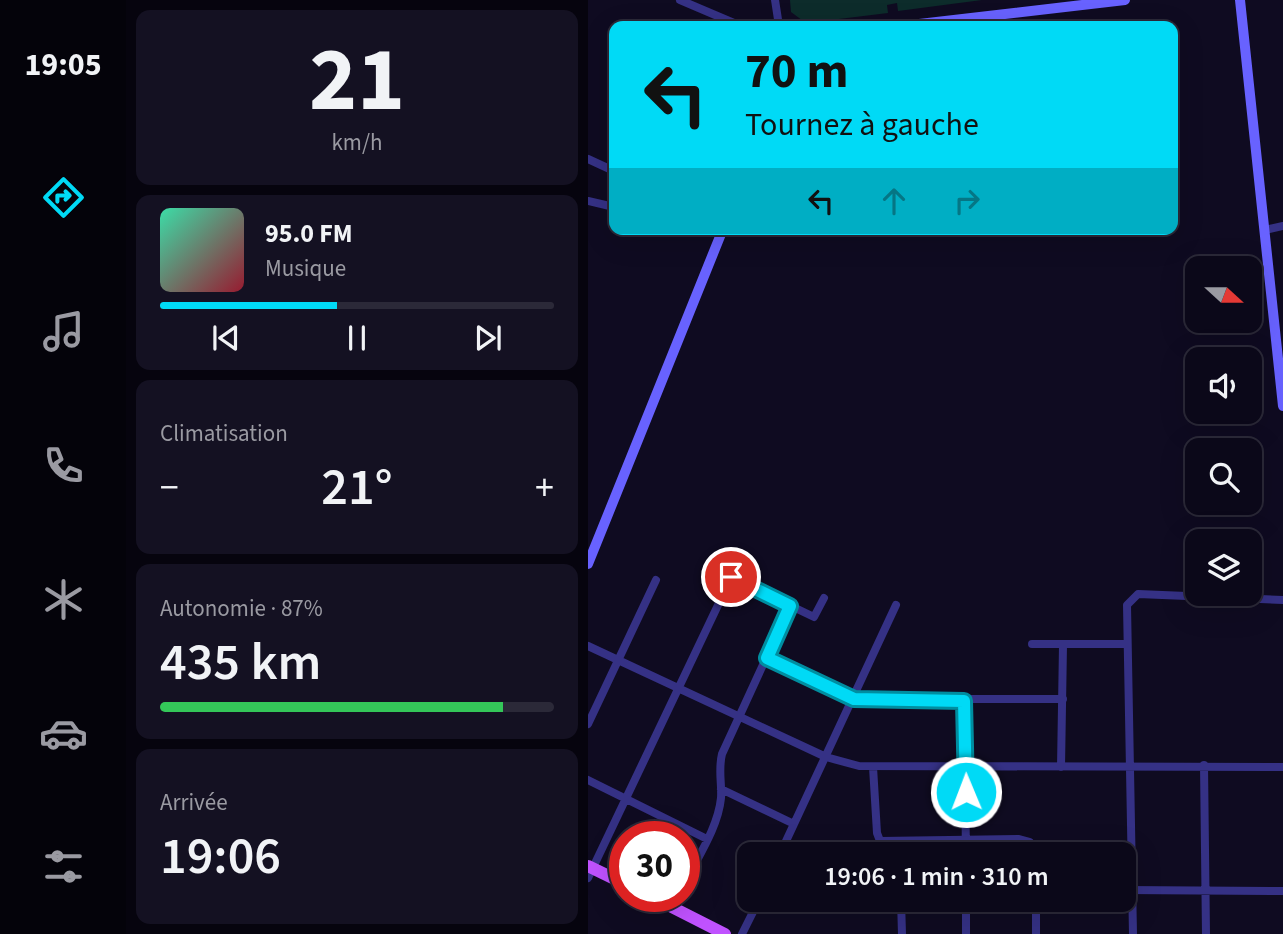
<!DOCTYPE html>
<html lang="fr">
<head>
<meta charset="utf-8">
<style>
  body { margin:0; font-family:"Source Sans 3",sans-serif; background:#141122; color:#f1f3f6; height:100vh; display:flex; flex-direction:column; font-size:26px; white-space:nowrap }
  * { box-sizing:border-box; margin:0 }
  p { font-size:23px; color:#9a9aa2 }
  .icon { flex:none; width:38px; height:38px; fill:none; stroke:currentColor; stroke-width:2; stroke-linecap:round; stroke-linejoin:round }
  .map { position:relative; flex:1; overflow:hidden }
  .sheet { display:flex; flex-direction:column; gap:10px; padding:10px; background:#06040e; width:462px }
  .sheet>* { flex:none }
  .guide { position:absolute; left:21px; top:21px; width:569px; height:214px; border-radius:14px; box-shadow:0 7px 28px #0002,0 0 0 2px #2b2938; background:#00daf6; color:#111; overflow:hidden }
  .needle { width:46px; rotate:111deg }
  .fabs { position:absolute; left:597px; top:256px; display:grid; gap:14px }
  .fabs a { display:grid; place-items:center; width:77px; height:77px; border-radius:14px; background:#0b0819; box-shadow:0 7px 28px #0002,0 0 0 2px #2b2938; font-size:35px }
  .speed { position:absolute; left:21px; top:821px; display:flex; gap:14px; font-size:35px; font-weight:700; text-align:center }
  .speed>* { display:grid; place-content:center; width:91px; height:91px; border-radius:50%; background:#0b0819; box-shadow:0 7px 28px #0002,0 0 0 2px #2b2938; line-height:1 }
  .speed .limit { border:10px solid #d22; background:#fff; color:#111 }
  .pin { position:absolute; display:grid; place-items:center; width:60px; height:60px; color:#fff; margin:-30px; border:4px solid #fff; border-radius:50%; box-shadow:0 2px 7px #0007 }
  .me { position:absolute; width:77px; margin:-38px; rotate:359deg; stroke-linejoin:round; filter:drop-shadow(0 0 5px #0008) }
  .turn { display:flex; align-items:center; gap:24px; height:147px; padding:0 21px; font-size:32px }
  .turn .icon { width:91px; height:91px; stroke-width:2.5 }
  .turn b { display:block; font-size:49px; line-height:60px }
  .lanes { display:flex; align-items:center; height:66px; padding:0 21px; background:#0003; justify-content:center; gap:35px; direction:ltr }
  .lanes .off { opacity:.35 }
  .big { font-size:52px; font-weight:600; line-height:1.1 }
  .sheet .widget { flex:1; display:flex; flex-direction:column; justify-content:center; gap:10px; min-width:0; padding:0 24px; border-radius:14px; background:#141122 }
  .sheet .dial { align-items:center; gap:0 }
  .dial b { font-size:91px; line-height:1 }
  .song { display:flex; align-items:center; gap:21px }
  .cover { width:84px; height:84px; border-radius:10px; background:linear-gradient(135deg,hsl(160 70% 55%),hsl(350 70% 35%)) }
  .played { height:7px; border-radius:4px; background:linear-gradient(90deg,#00daf6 45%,#2b2938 45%) }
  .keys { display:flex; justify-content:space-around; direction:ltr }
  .heat { display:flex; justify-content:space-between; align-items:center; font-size:38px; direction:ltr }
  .charge { height:10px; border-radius:5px; background:linear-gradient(90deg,#34c759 87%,#2b2938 0) }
  .trip { position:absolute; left:149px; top:842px; width:399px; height:70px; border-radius:14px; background:#0b0819; box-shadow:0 7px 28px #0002,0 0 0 2px #2b2938; font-weight:600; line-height:70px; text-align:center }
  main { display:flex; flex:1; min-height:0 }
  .tabs { display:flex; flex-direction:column; width:126px; justify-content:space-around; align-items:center; background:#04030a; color:#9a9aa2 }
  .tabs .icon { width:49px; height:49px }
  .tabs .active { color:#00daf6 }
  .tabs b { font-size:32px; color:#f1f3f6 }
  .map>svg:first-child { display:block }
</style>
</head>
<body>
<main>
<nav class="tabs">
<b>19:05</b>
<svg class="icon active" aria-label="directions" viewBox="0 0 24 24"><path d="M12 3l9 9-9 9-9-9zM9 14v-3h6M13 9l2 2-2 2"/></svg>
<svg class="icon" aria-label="music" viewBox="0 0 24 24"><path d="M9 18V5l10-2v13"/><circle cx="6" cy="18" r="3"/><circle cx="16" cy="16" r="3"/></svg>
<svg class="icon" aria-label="phone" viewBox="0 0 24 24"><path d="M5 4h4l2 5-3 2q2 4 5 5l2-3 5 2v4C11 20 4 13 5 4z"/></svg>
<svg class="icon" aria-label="climate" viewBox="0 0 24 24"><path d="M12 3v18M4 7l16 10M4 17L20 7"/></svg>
<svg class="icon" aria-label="car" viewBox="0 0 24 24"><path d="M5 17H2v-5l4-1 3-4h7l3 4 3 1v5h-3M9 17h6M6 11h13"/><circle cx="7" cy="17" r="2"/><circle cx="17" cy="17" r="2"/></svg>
<svg class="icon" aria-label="filters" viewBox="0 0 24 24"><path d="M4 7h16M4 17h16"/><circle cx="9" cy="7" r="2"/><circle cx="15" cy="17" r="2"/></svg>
</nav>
<section class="sheet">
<div class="widget dial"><b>21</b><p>km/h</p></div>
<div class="widget">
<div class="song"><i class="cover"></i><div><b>95.0 FM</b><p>Musique</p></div></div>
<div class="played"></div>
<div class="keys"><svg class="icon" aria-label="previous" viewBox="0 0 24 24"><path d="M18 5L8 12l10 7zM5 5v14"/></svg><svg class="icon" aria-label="pause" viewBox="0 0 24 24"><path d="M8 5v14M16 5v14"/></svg><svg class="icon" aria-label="next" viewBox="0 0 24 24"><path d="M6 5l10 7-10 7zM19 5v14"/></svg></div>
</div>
<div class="widget"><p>Climatisation</p>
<div class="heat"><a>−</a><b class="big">21°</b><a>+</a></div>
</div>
<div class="widget"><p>Autonomie · 87%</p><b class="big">435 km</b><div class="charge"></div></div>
<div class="widget"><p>Arrivée</p><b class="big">19:06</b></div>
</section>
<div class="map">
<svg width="695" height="934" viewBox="0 0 695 934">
  <rect width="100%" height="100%" fill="#0f0b21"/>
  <path fill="#0d2c2b" d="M 202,0 L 394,0 L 310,11 L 309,3 L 299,5 L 300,13 L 218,23 L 203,12 Z"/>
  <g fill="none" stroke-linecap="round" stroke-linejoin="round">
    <path stroke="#353185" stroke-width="8" d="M 92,0 L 153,26
      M 187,0 L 191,26
      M 0,159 L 26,171
      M 0,201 L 26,207
      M 677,230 L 695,226
      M 143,577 L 226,617 L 236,598
      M 444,644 L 538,644
      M 0,646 L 238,757 L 271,766 L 695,767
      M 179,658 L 266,699 L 475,699
      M 376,701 L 378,854
      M 0,724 L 68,580
      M 616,765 L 618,934
      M 285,767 L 289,833 L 297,854
      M 473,767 L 475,645
      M 0,780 L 119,839
      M 133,789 L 206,824
      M 292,841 L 431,839 L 442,842 L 446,854
      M 192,854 L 308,605
      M 0,878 L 152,559
      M 96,885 C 109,858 130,828 133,798 C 134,783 130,770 134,754 L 202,606
      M 536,890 L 695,891
      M 313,900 L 314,934
      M 378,900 L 378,934
      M 448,900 L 448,934
      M 154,934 L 171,900
      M 545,934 L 539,605 L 550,594 L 695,600"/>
    <path stroke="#6862ff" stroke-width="10" d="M 652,0 L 695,406
      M 314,26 L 537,0
      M 0,564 L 135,229"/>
    <path stroke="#c052ff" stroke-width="12" d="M 0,866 L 37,884
      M 62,896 L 137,934"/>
  </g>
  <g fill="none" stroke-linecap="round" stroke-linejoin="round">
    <defs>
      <path id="route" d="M 143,577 L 202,606 L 179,658 L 266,699 L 376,701 L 378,792"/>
    </defs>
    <use href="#route" stroke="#008ea0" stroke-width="18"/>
    <use href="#route" stroke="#00daf6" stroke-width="12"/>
  </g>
</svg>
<div class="fabs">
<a><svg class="needle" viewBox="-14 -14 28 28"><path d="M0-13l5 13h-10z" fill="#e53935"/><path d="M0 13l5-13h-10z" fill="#9a9aa2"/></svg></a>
<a><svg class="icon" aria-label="sound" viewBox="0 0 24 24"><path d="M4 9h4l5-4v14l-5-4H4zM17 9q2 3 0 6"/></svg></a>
<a><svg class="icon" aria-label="search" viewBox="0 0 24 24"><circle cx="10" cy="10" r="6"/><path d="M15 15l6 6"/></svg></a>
<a><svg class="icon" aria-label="layers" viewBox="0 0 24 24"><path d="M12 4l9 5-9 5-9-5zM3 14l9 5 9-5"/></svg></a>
</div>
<div class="speed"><div class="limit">30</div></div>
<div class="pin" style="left:143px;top:577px;background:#d93025"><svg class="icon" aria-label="arrive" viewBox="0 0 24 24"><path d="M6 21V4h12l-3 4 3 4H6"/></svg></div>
<svg class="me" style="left:378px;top:792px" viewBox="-20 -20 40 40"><circle r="17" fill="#00daf6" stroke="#fff" stroke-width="3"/><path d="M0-11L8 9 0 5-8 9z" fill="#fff"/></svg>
<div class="trip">19:06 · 1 min · 310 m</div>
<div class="guide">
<div class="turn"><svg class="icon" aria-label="left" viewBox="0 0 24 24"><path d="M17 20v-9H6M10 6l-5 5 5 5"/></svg><div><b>70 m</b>Tournez à gauche</div></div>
<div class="lanes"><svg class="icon" aria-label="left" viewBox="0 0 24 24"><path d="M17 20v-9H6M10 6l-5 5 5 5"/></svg><svg class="icon off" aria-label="ahead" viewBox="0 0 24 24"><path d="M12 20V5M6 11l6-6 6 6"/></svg><svg class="icon off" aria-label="right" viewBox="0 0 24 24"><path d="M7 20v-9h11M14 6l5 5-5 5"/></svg></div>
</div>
</div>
</main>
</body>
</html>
